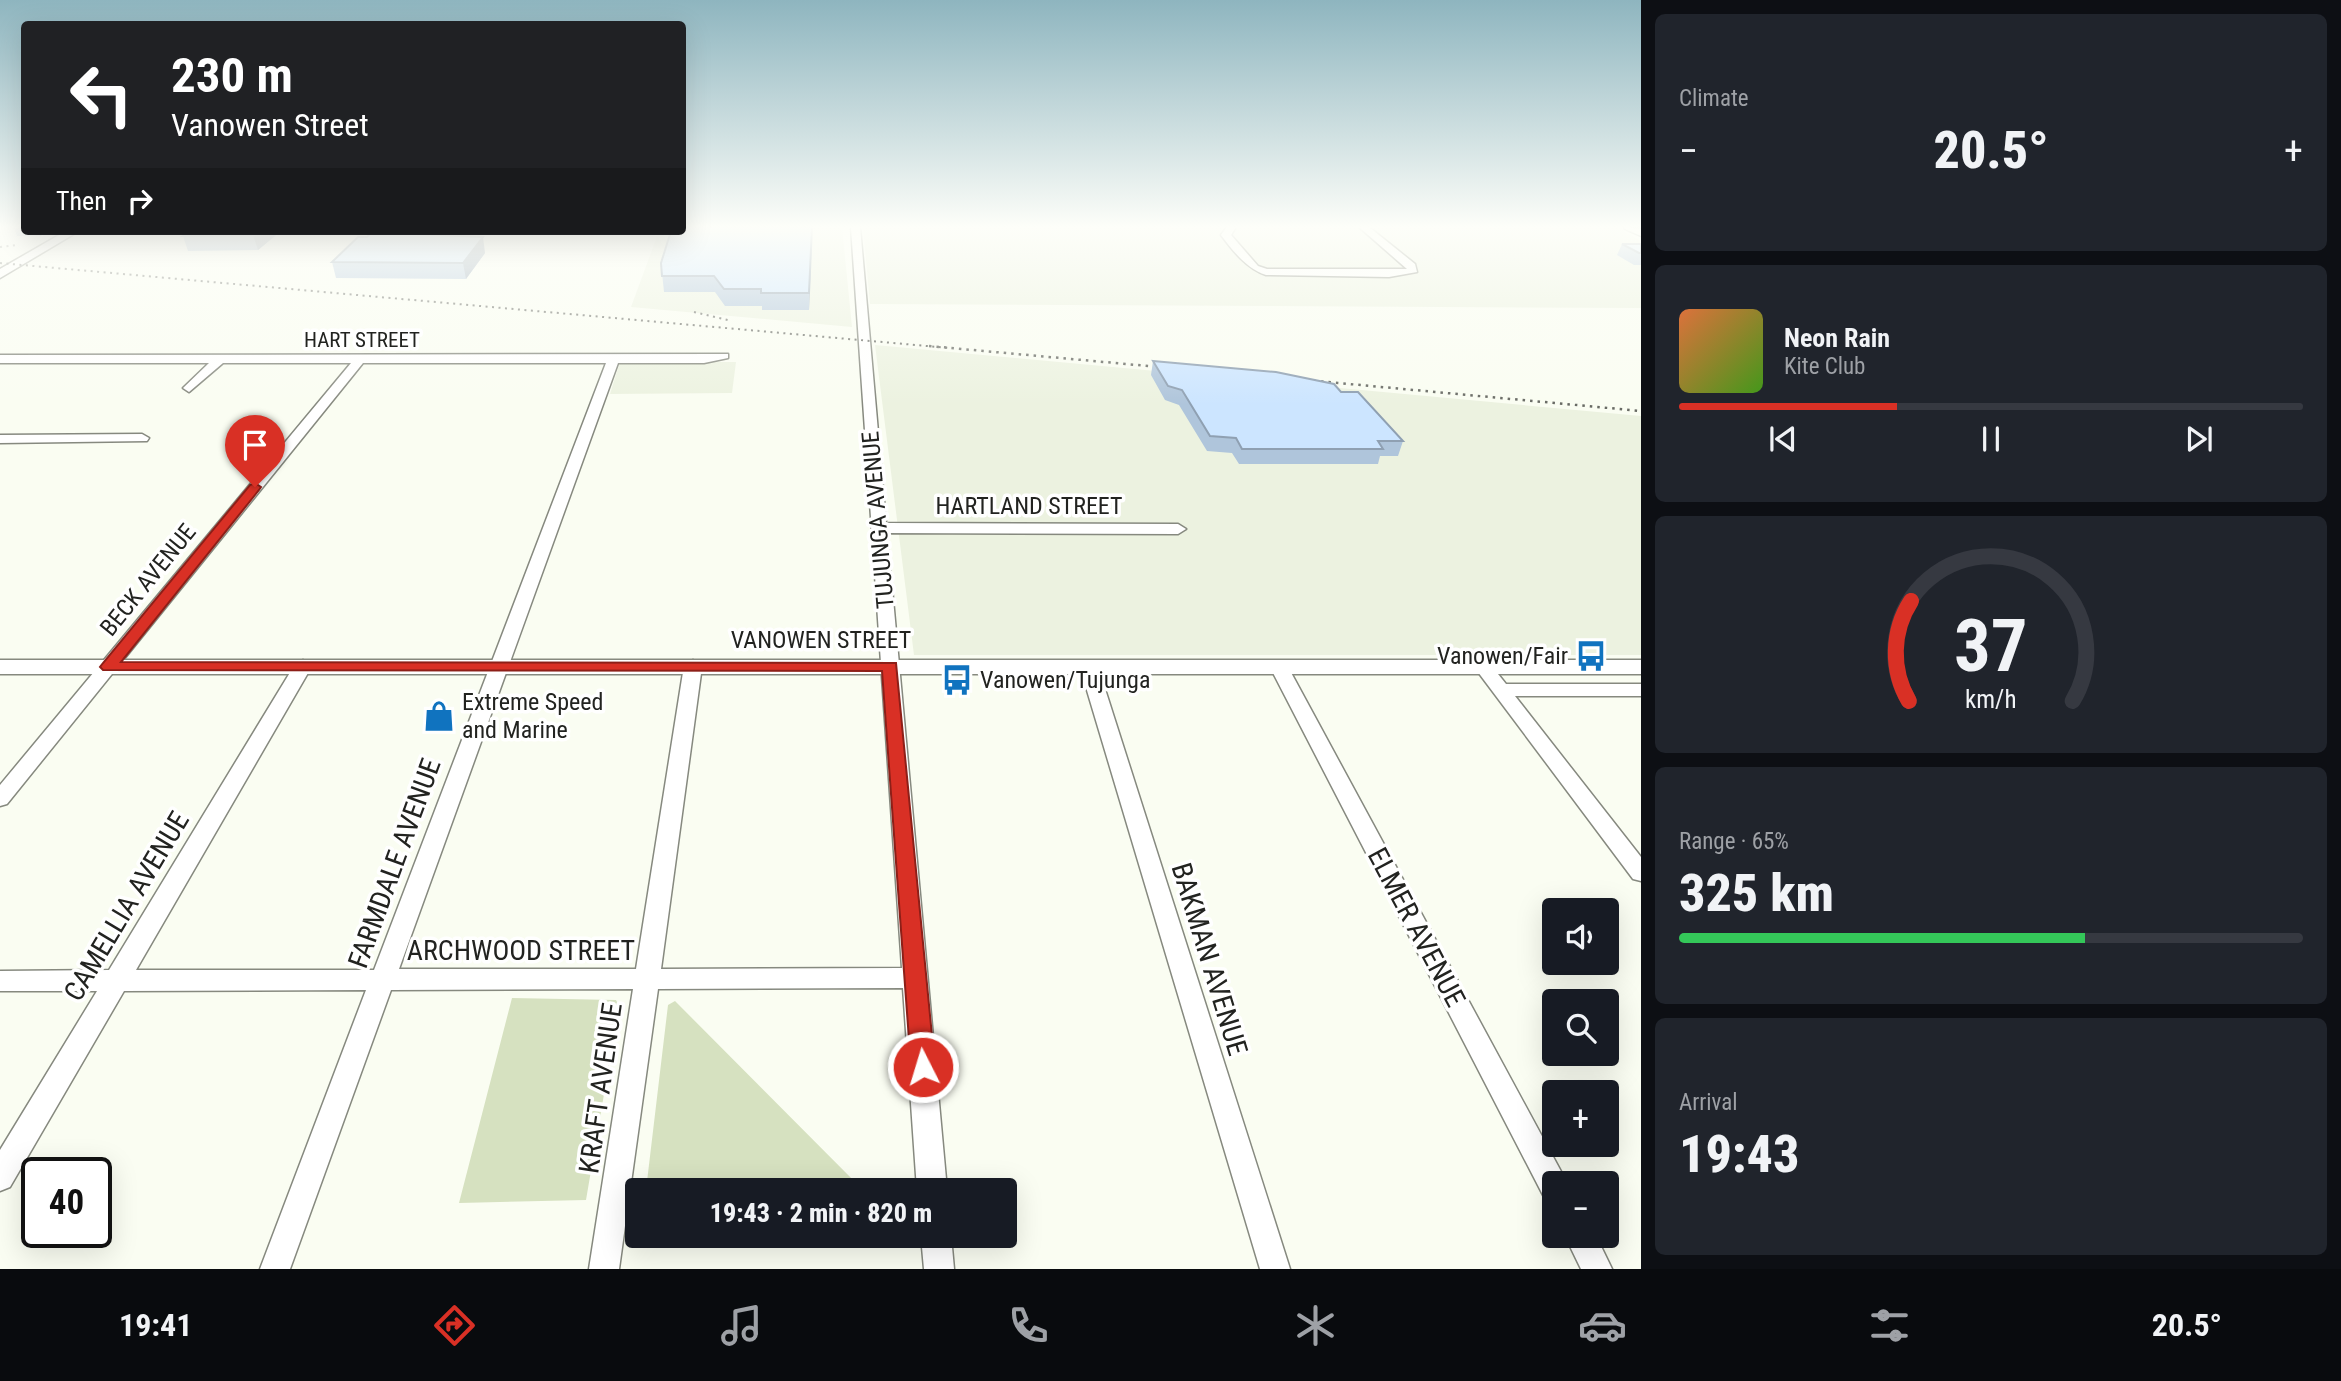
<!DOCTYPE html>
<html lang="en">
<head>
<meta charset="utf-8">
<style>
  body { margin:0; font-family:"Roboto Condensed",sans-serif; background:#20242c; color:#f1f3f6; height:100vh; display:flex; flex-direction:column; font-size:26px; white-space:nowrap }
  * { box-sizing:border-box; margin:0 }
  p { font-size:23px; color:#9ea1a6 }
  .icon { flex:none; width:38px; height:38px; fill:none; stroke:currentColor; stroke-width:2; stroke-linecap:round; stroke-linejoin:round }
  .map { position:relative; flex:1; overflow:hidden }
  .drawer { display:flex; flex-direction:column; gap:14px; padding:14px; background:#0d0f14; width:700px }
  .drawer>* { flex:none }
  .hud { position:absolute; left:21px; top:21px; width:665px; height:214px; border-radius:7px; box-shadow:0 7px 28px #0002; background:#202124; color:#fff; overflow:hidden }
  .tools { position:absolute; left:1542px; top:898px; display:grid; gap:14px }
  .tools a { display:grid; place-items:center; width:77px; height:77px; border-radius:7px; background:#171b24; box-shadow:0 7px 28px #0002; font-size:35px }
  .speed { position:absolute; left:21px; top:1157px; display:flex; gap:14px; font-size:35px; font-weight:700; text-align:center }
  .speed>* { display:grid; place-content:center; width:91px; height:91px; border-radius:50%; background:#171b24; box-shadow:0 7px 28px #0002; line-height:1 }
  .speed .limit { border:4px solid #111; border-radius:10px; background:#fff; color:#111 }
  .pin { position:absolute; display:grid; place-items:center; width:60px; height:60px; color:#fff; margin:-72px -30px; border-radius:50% 50% 50% 0; rotate:-45deg; box-shadow:0 0 7px #0007 }
  .pin .icon { rotate:45deg }
  .me { position:absolute; width:77px; margin:-38px; rotate:355deg; stroke-linejoin:round; filter:drop-shadow(0 0 5px #0008) }
  .turn { display:flex; align-items:center; gap:24px; height:147px; padding:0 35px; font-size:32px }
  .turn .icon { width:91px; height:91px; stroke-width:2.5 }
  .turn b { display:block; font-size:49px; line-height:60px }
  .then { display:flex; align-items:center; height:66px; padding:0 35px; background:#0003; gap:14px; font-size:26px }
  .big { font-size:52px; font-weight:800; line-height:1.1 }
  .drawer .tile { flex:1; display:flex; flex-direction:column; justify-content:center; gap:10px; min-width:0; padding:0 24px; border-radius:10px; background:#20242c }
  .drawer .dial { align-items:center; gap:0 }
  .dial svg { height:182px; overflow:visible; fill:none; stroke:#363941; stroke-width:7; stroke-linecap:round; text-anchor:middle }
  .dial text { fill:#f1f3f6; stroke:none }
  .song { display:flex; align-items:center; gap:21px }
  .cover { width:84px; height:84px; border-radius:10px; background:linear-gradient(135deg,hsl(20 70% 55%),hsl(100 70% 35%)) }
  .played { height:7px; border-radius:4px; background:linear-gradient(90deg,#d93025 35%,#363941 35%) }
  .keys { display:flex; justify-content:space-around; direction:ltr }
  .heat { display:flex; justify-content:space-between; align-items:center; font-size:38px; direction:ltr }
  .charge { height:10px; border-radius:5px; background:linear-gradient(90deg,#34c759 65%,#363941 0) }
  .trip { position:absolute; left:625px; top:1178px; width:392px; height:70px; border-radius:7px; background:#171b24; box-shadow:0 7px 28px #0002; font-weight:800; line-height:70px; text-align:center }
  .tabs { display:flex; height:112px; justify-content:space-around; align-items:center; background:#090b0e; color:#9ea1a6 }
  .tabs .icon { width:49px; height:49px }
  .tabs .on { color:#d93025 }
  .tabs b { font-size:32px; color:#f1f3f6 }
  main { display:flex; flex:1; min-height:0 }
  .map>svg:first-child { display:block }
</style>
</head>
<body>
<main>
<div class="map">
<svg width="1641" height="1269" viewBox="0 0 1641 1269">
  <rect width="100%" height="100%" fill="#fafdf2"/>
  <path fill="#ecf2e0" d="M 683,227 L 842,227 L 852,327 L 631,307 L 659,231 L 682,231 Z
    M 863,227 L 1616,227 L 1641,241 L 1641,308 L 870,304 Z
    M 875,345 L 1641,416 L 1641,655 L 914,655 Z
    M 620,362 L 736,362 L 732,393 L 610,394 Z"/>
  <path fill="#d6e1c0" d="M 512,998 L 616,1000 L 619,1006 L 586,1200 L 459,1203 Z
    M 675,1001 L 863,1190 L 646,1190 L 668,1005 Z"/>
  <g fill="none" stroke-linecap="round" stroke-linejoin="round">
    <defs>
      <path id="minor" d="M 851,227 L 860,227 L 886,523 L 1178,524 L 1186,529 L 1178,534 L 887,533 L 947,1190 L 917,1190 L 903,988 L 658,989 L 619,1269 L 589,1269 L 633,989 L 391,990 L 290,1269 L 260,1269 L 366,990 L 124,991 L 10,1187 L 0,1191 L 0,1150 L 97,991 L 0,991 L 0,971 L 109,970 L 294,666 L 303,660 L 312,666 L 136,970 L 374,970 L 606,363 L 363,363 L 7,804 L 0,806 L 0,785 L 351,363 L 223,363 L 189,392 L 183,388 L 209,363 L 0,363 L 0,355 L 728,354 L 728,358 L 704,363 L 618,363 L 399,969 L 636,969 L 684,666 L 693,660 L 702,666 L 661,969 L 902,968 Z
        M 1227,227 L 1236,227 L 1231,235 L 1258,266 L 1267,269 L 1407,269 L 1359,227 L 1369,227 L 1415,264 L 1417,272 L 1389,277 L 1266,275 C 1247,269 1233,251 1221,235 Z
        M 142,434 L 149,438 L 147,441 L 0,443 L 0,435 Z
        M 1089,661 L 1098,667 L 1290,1269 L 1260,1269 L 1080,667 Z
        M 1279,661 L 1288,667 L 1564,1177 L 1567,1183 L 1554,1183 L 1554,1201 L 1544,1197 L 1270,667 Z
        M 1484,662 L 1490,664 L 1506,684 L 1641,684 L 1641,696 L 1515,696 L 1641,857 L 1641,881 L 1633,879 L 1478,672 L 1475,668 Z
        M 921,1236 L 951,1236 L 954,1269 L 924,1269 Z
        M 1565,1236 L 1596,1236 L 1612,1269 L 1581,1269 Z"/>
      <path id="major" d="M 1624,227 L 1641,229 L 1641,236 L 1625,229 Z
        M 66,231 L 79,231 L 0,278 L 0,269 Z
        M 0,660 L 1641,660 L 1641,674 L 0,674 Z"/>
    </defs>
    <use href="#minor" stroke="#86897f" stroke-width="3"/>
    <use href="#major" stroke="#86897f" stroke-width="3"/>
    <use href="#minor" fill="#fff" fill-rule="evenodd"/>
    <use href="#major" fill="#fff" fill-rule="evenodd"/>
    <path stroke="#686a64" stroke-width="2" stroke-dasharray="2 4.5" stroke-linecap="butt" d="M 0,247 L 16,245
      M 0,263 L 949,348
      M 694,312 L 728,320"/>
    <path stroke="#686a64" stroke-width="2.5" stroke-dasharray="2.5 5" stroke-linecap="butt" d="M 929,346 L 1170,368
      M 1306,380 L 1641,411"/>
  </g>
  <path fill="#afc5db" d="M 14,227 L 24,227 L 24,231 L 51,231 L 40,236 L 17,236 Z
    M 812,227 L 809,310 L 762,310 L 762,306 L 725,306 L 715,292 L 664,292 L 661,263 Z
    M 191,231 L 281,231 L 258,250 L 188,251 L 183,236 Z
    M 1622,244 L 1641,244 L 1641,265 L 1634,265 L 1617,255 Z
    M 485,253 L 466,279 L 336,278 L 332,262 Z
    M 1153,361 L 1341,392 L 1403,441 L 1398,456 L 1380,456 L 1378,464 L 1239,464 L 1232,453 L 1207,451 L 1179,405 L 1165,400 L 1151,375 Z"/>
  <path fill="#8fa0b2" d="M 812,227 L 812,235 L 809,310 L 809,293 Z
    M 38,231 L 51,231 L 40,236 Z
    M 258,231 L 281,231 L 258,250 L 253,235 Z
    M 483,237 L 485,253 L 466,279 L 463,263 Z"/>
  <path fill="#cce5ff" stroke="#8fa0b2" stroke-width="2" d="M 682,227 L 812,227 L 809,293 L 761,293 L 761,289 L 724,289 L 714,276 L 662,276 L 661,263 L 671,231 L 682,231 Z
    M 191,231 L 258,231 L 253,235 L 183,236 Z
    M 372,232 L 483,237 L 463,263 L 332,262 L 358,237 L 367,237 Z
    M 1622,244 L 1641,244 L 1641,253 L 1639,253 Z
    M 1153,361 L 1276,372 L 1334,384 L 1341,392 L 1358,392 L 1403,441 L 1378,441 L 1383,449 L 1242,449 L 1236,438 L 1210,436 L 1182,390 L 1168,386 Z"/>
  <linearGradient id="sky" x2="0" y2="1"><stop stop-color="#8eb5bf"/><stop offset="0.56" stop-color="#fdfef9"/><stop offset="1" stop-color="#fdfef9" stop-opacity="0"/></linearGradient>
  <rect width="1641" height="405" fill="url(#sky)"/>
  <path fill="#d93025" stroke="#8d1f18" stroke-width="2" d="M 255,483 L 261,487 L 259,490 L 121,662 L 896,663 L 935,1067 L 931,1075 L 923,1078 L 914,1075 L 911,1067 L 882,671 L 103,670 L 100,667 L 103,663 L 250,485 Z"/>
  <defs>
    <symbol id="bus-bare" viewBox="-9 -9 18 18"><path d="M-5-6H5V4H4V6H2V4H-2V6H-4V4H-5ZM-3.5-4V0h7V-4ZM-3.5 1.2v1.5H-2V1.2ZM2 1.2v1.5H3.5V1.2Z" fill="#1073bf" stroke="#fff" stroke-width="2.5" paint-order="stroke"/></symbol>
    <symbol id="shop-bare" viewBox="-9 -9 18 18"><path d="M-5-2.5h2.3a2.7 3.5 0 0 1 5.4 0H5L5.5 6h-11ZM-1.5-2.5h3a1.5 2.3 0 0 0-3 0Z" fill="#1073bf" stroke="#fff" stroke-width="2.5" paint-order="stroke"/></symbol>
  </defs>
  <g fill-rule="evenodd">
    <use href="#bus-bare" x="1569" y="634" width="44" height="44"/>
    <use href="#bus-bare" x="935" y="658" width="44" height="44"/>
    <use href="#shop-bare" x="417" y="694" width="44" height="44"/>
  </g>
  <g text-anchor="middle" stroke-width="7" stroke-linejoin="round" paint-order="stroke">
    <g font-size="21" fill="#222320" stroke="#fff">
      <text x="362" y="347">HART STREET</text>
    </g>
    <g font-size="24" fill="#222320" stroke="#fff">
      <text x="1029" y="514">HARTLAND STREET</text>
      <text transform="translate(878 520) rotate(-95)" y="8">TUJUNGA AVENUE</text>
      <text transform="translate(148 580) rotate(-51)" y="8">BECK AVENUE</text>
      <text x="821" y="648">VANOWEN STREET</text>
    </g>
    <g font-size="24" fill="#222320" stroke="#fff" text-anchor="start">
      <text x="1568" y="664" text-anchor="end">Vanowen/Fair</text>
      <text x="980" y="688">Vanowen/Tujunga</text>
      <text x="462" y="710">Extreme Speed<tspan x="462" dy="28">and Marine</tspan></text>
    </g>
    <g font-size="28" fill="#222320" stroke="#fff">
      <text transform="translate(394 863) rotate(-70)" y="10">FARMDALE AVENUE</text>
      <text transform="translate(126 906) rotate(-59)" y="10">CAMELLIA AVENUE</text>
      <text transform="translate(1417 927) rotate(62)" y="10">ELMER AVENUE</text>
      <text x="521" y="960">ARCHWOOD STREET</text>
      <text transform="translate(1210 959) rotate(73)" y="10">BAKMAN AVENUE</text>
      <text transform="translate(600 1088) rotate(-82)" y="10">KRAFT AVENUE</text>
    </g>
  </g>
</svg>
<div class="tools">
<a><svg class="icon" aria-label="sound" viewBox="0 0 24 24"><path d="M4 9h4l5-4v14l-5-4H4zM17 9q2 3 0 6"/></svg></a>
<a><svg class="icon" aria-label="search" viewBox="0 0 24 24"><circle cx="10" cy="10" r="6"/><path d="M15 15l6 6"/></svg></a>
<a>+</a>
<a>−</a>
</div>
<div class="speed"><div class="limit">40</div></div>
<div class="pin" style="left:255px;top:487px;background:#d93025"><svg class="icon" aria-label="arrive" viewBox="0 0 24 24"><path d="M6 21V4h12l-3 4 3 4H6"/></svg></div>
<svg class="me" style="left:923px;top:1067px" viewBox="-20 -20 40 40"><circle r="17" fill="#d93025" stroke="#fff" stroke-width="3"/><path d="M0-11L8 9 0 5-8 9z" fill="#fff"/></svg>
<div class="trip">19:43 · 2 min · 820 m</div>
<div class="hud">
<div class="turn"><svg class="icon" aria-label="left" viewBox="0 0 24 24"><path d="M17 20v-9H6M10 6l-5 5 5 5"/></svg><div><b>230 m</b>Vanowen Street</div></div>
<div class="then">Then<svg class="icon" aria-label="right" viewBox="0 0 24 24"><path d="M7 20v-9h11M14 6l5 5-5 5"/></svg></div>
</div>
</div>
<section class="drawer">
<div class="tile"><p>Climate</p>
<div class="heat"><a>−</a><b class="big">20.5°</b><a>+</a></div>
</div>
<div class="tile">
<div class="song"><i class="cover"></i><div><b>Neon Rain</b><p>Kite Club</p></div></div>
<div class="played"></div>
<div class="keys"><svg class="icon" aria-label="previous" viewBox="0 0 24 24"><path d="M18 5L8 12l10 7zM5 5v14"/></svg><svg class="icon" aria-label="pause" viewBox="0 0 24 24"><path d="M8 5v14M16 5v14"/></svg><svg class="icon" aria-label="next" viewBox="0 0 24 24"><path d="M6 5l10 7-10 7zM19 5v14"/></svg></div>
</div>
<div class="tile dial"><svg viewBox="0 0 100 80">
<path d="M14 69A42 42 0 1 1 86 69"/>
<path d="M14 69A42 42 0 0 1 15 25" stroke="#d93025"/>
<text x="50" y="56" font-size="32" font-weight="700">37</text>
<text x="50" y="72" font-size="11">km/h</text>
</svg></div>
<div class="tile"><p>Range · 65%</p><b class="big">325 km</b><div class="charge"></div></div>
<div class="tile"><p>Arrival</p><b class="big">19:43</b></div>
</section>
</main>
<nav class="tabs">
<b>19:41</b>
<svg class="icon on" aria-label="directions" viewBox="0 0 24 24"><path d="M12 3l9 9-9 9-9-9zM9 14v-3h6M13 9l2 2-2 2"/></svg>
<svg class="icon" aria-label="music" viewBox="0 0 24 24"><path d="M9 18V5l10-2v13"/><circle cx="6" cy="18" r="3"/><circle cx="16" cy="16" r="3"/></svg>
<svg class="icon" aria-label="phone" viewBox="0 0 24 24"><path d="M5 4h4l2 5-3 2q2 4 5 5l2-3 5 2v4C11 20 4 13 5 4z"/></svg>
<svg class="icon" aria-label="climate" viewBox="0 0 24 24"><path d="M12 3v18M4 7l16 10M4 17L20 7"/></svg>
<svg class="icon" aria-label="car" viewBox="0 0 24 24"><path d="M5 17H2v-5l4-1 3-4h7l3 4 3 1v5h-3M9 17h6M6 11h13"/><circle cx="7" cy="17" r="2"/><circle cx="17" cy="17" r="2"/></svg>
<svg class="icon" aria-label="filters" viewBox="0 0 24 24"><path d="M4 7h16M4 17h16"/><circle cx="9" cy="7" r="2"/><circle cx="15" cy="17" r="2"/></svg>
<b>20.5°</b>
</nav>
</body>
</html>
